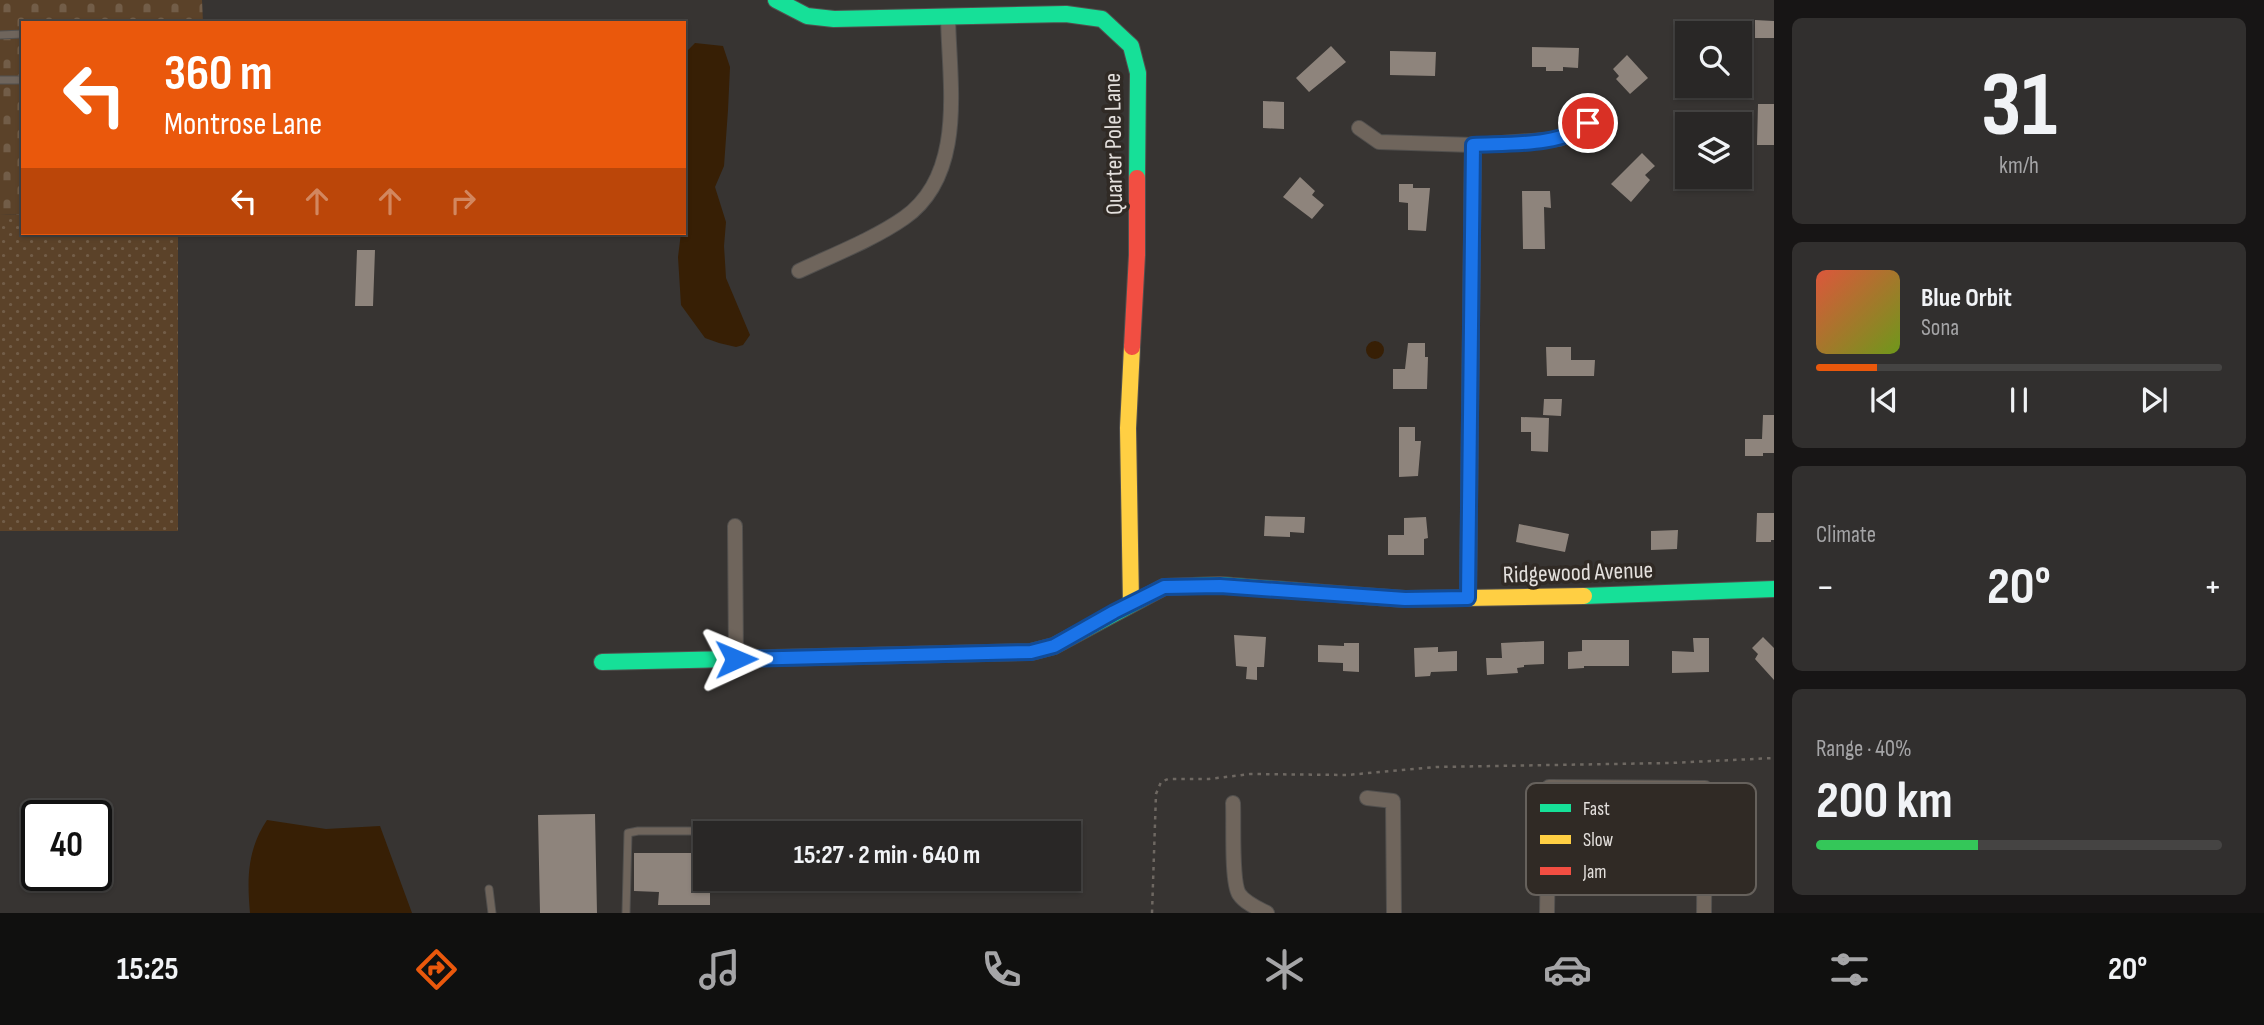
<!DOCTYPE html>
<html lang="en">
<head>
<meta charset="utf-8">
<style>
  body { margin:0; font-family:"Sofia Sans Condensed",sans-serif; background:#312f2e; color:#f1f3f6; height:100vh; display:flex; flex-direction:column; font-size:26px; white-space:nowrap }
  * { box-sizing:border-box; margin:0 }
  p { font-size:23px; color:#a5a5a7 }
  .icon { flex:none; width:38px; height:38px; fill:none; stroke:currentColor; stroke-width:2; stroke-linecap:round; stroke-linejoin:round }
  .map { position:relative; flex:1; overflow:hidden }
  .drawer { display:flex; flex-direction:column; gap:18px; padding:18px; background:#171515; width:490px }
  .drawer>* { flex:none }
  .guide { position:absolute; left:21px; top:21px; width:665px; height:214px; border-radius:0px; box-shadow:0 2px 5px #0004,0 0 0 2px #454443; background:#ea580c; color:#fff; overflow:hidden }
  .fabs { position:absolute; left:1675px; top:21px; display:grid; gap:14px }
  .fabs a { display:grid; place-items:center; width:77px; height:77px; border-radius:0px; background:#292726; box-shadow:0 2px 5px #0004,0 0 0 2px #454443; font-size:35px }
  .speed { position:absolute; left:21px; top:800px; display:flex; gap:14px; font-size:35px; font-weight:700; text-align:center }
  .speed>* { display:grid; place-content:center; width:91px; height:91px; border-radius:50%; background:#292726; box-shadow:0 2px 5px #0004,0 0 0 2px #454443; line-height:1 }
  .speed .limit { border:4px solid #111; border-radius:10px; background:#fff; color:#111 }
  .pin { position:absolute; display:grid; place-items:center; width:60px; height:60px; color:#fff; margin:-30px; border:4px solid #fff; border-radius:50%; box-shadow:0 2px 7px #0007 }
  .me { position:absolute; width:77px; margin:-38px; rotate:89deg; stroke-linejoin:round; filter:drop-shadow(0 0 5px #0008) }
  .turn { display:flex; align-items:center; gap:24px; height:147px; padding:0 28px; font-size:32px }
  .turn .icon { width:91px; height:91px; stroke-width:2.5 }
  .turn b { display:block; font-size:49px; line-height:60px }
  .lanes { display:flex; align-items:center; height:66px; padding:0 28px; background:#0003; justify-content:center; gap:35px; direction:ltr }
  .lanes .off { opacity:.35 }
  .big { font-size:52px; font-weight:700; line-height:1.1 }
  .drawer .widget { flex:1; display:flex; flex-direction:column; justify-content:center; gap:10px; min-width:0; padding:0 24px; border-radius:10px; background:#312f2e }
  .drawer .dial { align-items:center; gap:0 }
  .dial b { font-size:91px; line-height:1 }
  .song { display:flex; align-items:center; gap:21px }
  .cover { width:84px; height:84px; border-radius:10px; background:linear-gradient(135deg,hsl(10 70% 55%),hsl(80 70% 35%)) }
  .played { height:7px; border-radius:4px; background:linear-gradient(90deg,#ea580c 15%,#454443 15%) }
  .keys { display:flex; justify-content:space-around; direction:ltr }
  .heat { display:flex; justify-content:space-between; align-items:center; font-size:38px; direction:ltr }
  .charge { height:10px; border-radius:5px; background:linear-gradient(90deg,#34c759 40%,#454443 0) }
  .trip { position:absolute; left:693px; top:821px; width:388px; height:70px; border-radius:0px; background:#292726; box-shadow:0 2px 5px #0004,0 0 0 2px #454443; font-weight:700; line-height:70px; text-align:center }
  .tab-bar { display:flex; height:112px; justify-content:space-around; align-items:center; background:#10100f; color:#a5a5a7 }
  .tab-bar .icon { width:49px; height:49px }
  .tab-bar .on { color:#ea580c }
  .tab-bar b { font-size:32px; color:#f1f3f6 }
  main { display:flex; flex:1; min-height:0 }
  .map>svg:first-child { display:block }
</style>
</head>
<body>
<main>
<div class="map">
<svg width="1774" height="913" viewBox="0 0 1774 913">
  <defs>
    <pattern id="green-dots" width="8" height="8" patternUnits="userSpaceOnUse" patternTransform="scale(1.75)"><rect width="8" height="8" fill="#5b4229"/><path d="M2 2h.1M6 6h.1" fill="none" stroke="#725d48" stroke-width="1.8" stroke-linecap="round"/></pattern>
    <pattern id="cemetery-stones" width="16" height="16" patternUnits="userSpaceOnUse" patternTransform="scale(1.75)"><rect width="16" height="16" fill="#5b4229"/><path d="M2 7V4a2 2 0 0 1 4 0v3zM10 15v-3a2 2 0 0 1 4 0v3z" fill="#725d48"/></pattern>
  </defs>
  <rect width="100%" height="100%" fill="#373432"/>
  <path fill="url(#green-dots)" d="M 23,214 L 23,233 L 178,233 L 178,531 L 0,531 L 0,215 Z"/>
  <path fill="url(#cemetery-stones)" d="M 0,0 L 202,0 L 203,23 L 23,23 L 23,214 L 0,215 Z"/>
  <path fill="#371f05" d="M 695,43 L 723,46 L 730,67 L 728,110 L 724,166 L 715,187 L 726,222 L 724,246 L 726,278 L 750,335 L 743,345 L 736,347 L 719,343 L 705,338 L 681,305 L 678,257 L 681,233 L 684,233 L 687,165 L 684,142 L 686,52 Z
    M1366 350a9 9 0 1 1 18 0a9 9 0 1 1-18 0Z
    M 267,820 L 326,829 L 380,826 L 412,913 L 250,913 C 247,879 247,850 267,820 Z"/>
  <path fill="#8e847c" d="M 1755,20 L 1774,21 L 1774,38 L 1755,38 Z
    M 1331,46 L 1346,62 L 1309,92 L 1296,78 Z
    M 1532,47 L 1579,48 L 1578,68 L 1563,67 L 1563,71 L 1546,71 L 1546,67 L 1532,67 Z
    M 1390,51 L 1436,52 L 1435,76 L 1390,75 Z
    M 1627,55 L 1648,78 L 1630,94 L 1616,79 L 1619,76 L 1613,69 Z
    M 1263,101 L 1284,102 L 1284,129 L 1263,128 Z
    M 1758,104 L 1774,104 L 1774,145 L 1757,145 Z
    M 1642,153 L 1655,166 L 1645,175 L 1650,180 L 1631,202 L 1611,184 Z
    M 1300,177 L 1315,191 L 1312,195 L 1324,205 L 1312,219 L 1283,197 Z
    M 1399,184 L 1413,184 L 1413,188 L 1430,188 L 1426,231 L 1408,230 L 1408,203 L 1399,202 Z
    M 1522,191 L 1550,191 L 1551,208 L 1544,207 L 1545,249 L 1523,249 Z
    M 357,250 L 375,250 L 373,306 L 355,306 Z
    M 1408,343 L 1425,343 L 1425,357 L 1428,357 L 1427,389 L 1393,389 L 1393,369 L 1405,369 Z
    M 1546,347 L 1571,347 L 1571,360 L 1595,360 L 1594,376 L 1547,376 Z
    M 1544,399 L 1562,399 L 1561,416 L 1543,415 Z
    M 1763,415 L 1774,415 L 1774,453 L 1763,453 L 1763,456 L 1745,456 L 1745,439 L 1762,439 Z
    M 1521,417 L 1549,418 L 1548,452 L 1531,451 L 1531,432 L 1521,432 Z
    M 1399,427 L 1415,427 L 1415,441 L 1421,441 L 1418,476 L 1399,477 Z
    M 1757,513 L 1774,513 L 1774,540 L 1771,540 L 1771,542 L 1756,542 Z
    M 1265,516 L 1305,517 L 1304,533 L 1290,532 L 1290,537 L 1264,536 Z
    M 1426,517 L 1428,538 L 1424,539 L 1424,555 L 1388,555 L 1388,535 L 1404,535 L 1404,518 Z
    M 1519,524 L 1569,534 L 1565,552 L 1516,542 Z
    M 1678,530 L 1677,549 L 1651,550 L 1651,531 Z
    M 1234,635 L 1266,637 L 1264,667 L 1257,667 L 1257,680 L 1246,679 L 1247,667 L 1236,666 Z
    M 1763,637 L 1774,648 L 1774,680 L 1755,659 L 1758,654 L 1752,648 Z
    M 1693,638 L 1709,638 L 1709,672 L 1672,673 L 1672,651 L 1694,652 Z
    M 1582,640 L 1629,640 L 1629,666 L 1584,666 L 1584,668 L 1568,669 L 1568,652 L 1582,651 Z
    M 1544,641 L 1544,664 L 1524,665 L 1524,667 L 1517,668 L 1518,673 L 1487,675 L 1486,658 L 1502,658 L 1501,643 Z
    M 1344,643 L 1359,643 L 1359,672 L 1343,671 L 1343,663 L 1318,662 L 1318,645 L 1344,646 Z
    M 1438,647 L 1438,652 L 1457,651 L 1457,671 L 1431,672 L 1430,676 L 1415,677 L 1414,648 Z
    M 595,814 L 597,913 L 540,913 L 538,815 Z
    M 634,853 L 705,853 L 705,878 L 710,878 L 710,905 L 658,905 L 659,892 L 634,891 Z"/>
  <g fill="none" stroke-linecap="round" stroke-linejoin="round">
    <defs>
      <path id="lane" d="M 0,35 L 23,34
        M 0,80 L 23,80
        M 489,889 L 492,913
        M 626,913 L 628,833 L 638,831 L 704,831"/>
      <path id="street" d="M 1359,128 L 1379,142 L 1473,145 L 1559,139 L 1578,132 L 1588,123
        M 799,271 C 833,255 874,239 904,218 C 967,174 949,82 948,17
        M 735,526 L 736,659
        M 1367,798 L 1393,801 L 1394,913
        M 1233,803 C 1234,821 1231,881 1239,894 C 1245,903 1257,908 1267,913
        M 1547,913 L 1549,787 L 1705,788 L 1704,913"/>
      <path id="fast" d="M 776,0 L 807,16 L 834,19 L 1066,14 L 1102,19 L 1131,46 L 1138,73 L 1137,178
        M 1584,596 L 1774,589
        M 1468,598 L 1473,145
        M 602,662 L 1031,652 L 1054,646 L 1164,587 L 1220,585 L 1337,594"/>
      <path id="slow" d="M 1337,594 L 1405,599 L 1584,596
        M 1131,603 L 1128,428 L 1132,347"/>
      <path id="jam" d="M 1132,347 L 1137,255 L 1137,178"/>
    </defs>
    <use href="#lane" stroke="#52504e" stroke-width="9"/>
    <use href="#street" stroke="#52504e" stroke-width="16"/>
    <use href="#fast" stroke="#52504e" stroke-width="18"/>
    <use href="#slow" stroke="#52504e" stroke-width="18"/>
    <use href="#jam" stroke="#52504e" stroke-width="18"/>
    <path stroke="#6e6862" stroke-width="2.5" stroke-dasharray="3.5 5" stroke-linecap="butt" d="M 1152,913 L 1156,794 L 1161,782 L 1168,779 L 1209,779 L 1250,774 L 1347,775 L 1436,767 L 1670,763 L 1774,758"/>
    <use href="#lane" stroke="#6f655c" stroke-width="7"/>
    <use href="#street" stroke="#6f655c" stroke-width="14"/>
    <use href="#fast" stroke="#16e098" stroke-width="16"/>
    <use href="#slow" stroke="#ffcf43" stroke-width="16"/>
    <use href="#jam" stroke="#f24e42" stroke-width="16"/>
  </g>
  <g fill="none" stroke-linecap="round" stroke-linejoin="round">
    <defs>
      <path id="route" d="M 736,659 L 1031,652 L 1054,646 L 1114,612 L 1164,587 L 1220,586 L 1405,599 L 1468,598 L 1473,145 C 1507,143 1562,147 1588,123"/>
    </defs>
    <use href="#route" stroke="#114b97" stroke-width="18"/>
    <use href="#route" stroke="#1a73e8" stroke-width="12"/>
  </g>
  <g text-anchor="middle" stroke-width="7" stroke-linejoin="round" paint-order="stroke">
    <g font-size="24" fill="#e4e0dd" stroke="#302a25">
      <text transform="translate(1113 144) rotate(-91)" y="8">Quarter Pole Lane</text>
      <text transform="translate(1578 572) rotate(-2)" y="8">Ridgewood Avenue</text>
    </g>
  </g>
  <rect x="1526" y="783" width="230" height="112" rx="10" fill="#302a25" stroke="#66615c" stroke-width="2"/>
  <rect x="1540" y="804" width="31" height="8" fill="#16e098"/>
  <rect x="1540" y="835" width="31" height="9" fill="#ffcf43"/>
  <rect x="1540" y="867" width="31" height="8" fill="#f24e42"/>
  <g font-size="19" fill="#e4e0dd">
    <text x="1583" y="815">Fast</text>
    <text x="1583" y="846">Slow</text>
    <text x="1583" y="878">Jam</text>
  </g>
</svg>
<div class="fabs">
<a><svg class="icon" aria-label="search" viewBox="0 0 24 24"><circle cx="10" cy="10" r="6"/><path d="M15 15l6 6"/></svg></a>
<a><svg class="icon" aria-label="layers" viewBox="0 0 24 24"><path d="M12 4l9 5-9 5-9-5zM3 14l9 5 9-5"/></svg></a>
</div>
<div class="speed"><div class="limit">40</div></div>
<div class="pin" style="left:1588px;top:123px;background:#d93025"><svg class="icon" aria-label="arrive" viewBox="0 0 24 24"><path d="M6 21V4h12l-3 4 3 4H6"/></svg></div>
<svg class="me" style="left:736px;top:659px" viewBox="-20 -20 40 40"><path d="M0-17L14 15 0 8-14 15z" fill="#1a73e8" stroke="#fff" stroke-width="4"/></svg>
<div class="trip">15:27 · 2 min · 640 m</div>
<div class="guide">
<div class="turn"><svg class="icon" aria-label="left" viewBox="0 0 24 24"><path d="M17 20v-9H6M10 6l-5 5 5 5"/></svg><div><b>360 m</b>Montrose Lane</div></div>
<div class="lanes"><svg class="icon" aria-label="left" viewBox="0 0 24 24"><path d="M17 20v-9H6M10 6l-5 5 5 5"/></svg><svg class="icon off" aria-label="ahead" viewBox="0 0 24 24"><path d="M12 20V5M6 11l6-6 6 6"/></svg><svg class="icon off" aria-label="ahead" viewBox="0 0 24 24"><path d="M12 20V5M6 11l6-6 6 6"/></svg><svg class="icon off" aria-label="right" viewBox="0 0 24 24"><path d="M7 20v-9h11M14 6l5 5-5 5"/></svg></div>
</div>
</div>
<section class="drawer">
<div class="widget dial"><b>31</b><p>km/h</p></div>
<div class="widget">
<div class="song"><i class="cover"></i><div><b>Blue Orbit</b><p>Sona</p></div></div>
<div class="played"></div>
<div class="keys"><svg class="icon" aria-label="previous" viewBox="0 0 24 24"><path d="M18 5L8 12l10 7zM5 5v14"/></svg><svg class="icon" aria-label="pause" viewBox="0 0 24 24"><path d="M8 5v14M16 5v14"/></svg><svg class="icon" aria-label="next" viewBox="0 0 24 24"><path d="M6 5l10 7-10 7zM19 5v14"/></svg></div>
</div>
<div class="widget"><p>Climate</p>
<div class="heat"><a>−</a><b class="big">20°</b><a>+</a></div>
</div>
<div class="widget"><p>Range · 40%</p><b class="big">200 km</b><div class="charge"></div></div>
</section>
</main>
<nav class="tab-bar">
<b>15:25</b>
<svg class="icon on" aria-label="directions" viewBox="0 0 24 24"><path d="M12 3l9 9-9 9-9-9zM9 14v-3h6M13 9l2 2-2 2"/></svg>
<svg class="icon" aria-label="music" viewBox="0 0 24 24"><path d="M9 18V5l10-2v13"/><circle cx="6" cy="18" r="3"/><circle cx="16" cy="16" r="3"/></svg>
<svg class="icon" aria-label="phone" viewBox="0 0 24 24"><path d="M5 4h4l2 5-3 2q2 4 5 5l2-3 5 2v4C11 20 4 13 5 4z"/></svg>
<svg class="icon" aria-label="climate" viewBox="0 0 24 24"><path d="M12 3v18M4 7l16 10M4 17L20 7"/></svg>
<svg class="icon" aria-label="car" viewBox="0 0 24 24"><path d="M5 17H2v-5l4-1 3-4h7l3 4 3 1v5h-3M9 17h6M6 11h13"/><circle cx="7" cy="17" r="2"/><circle cx="17" cy="17" r="2"/></svg>
<svg class="icon" aria-label="filters" viewBox="0 0 24 24"><path d="M4 7h16M4 17h16"/><circle cx="9" cy="7" r="2"/><circle cx="15" cy="17" r="2"/></svg>
<b>20°</b>
</nav>
</body>
</html>
